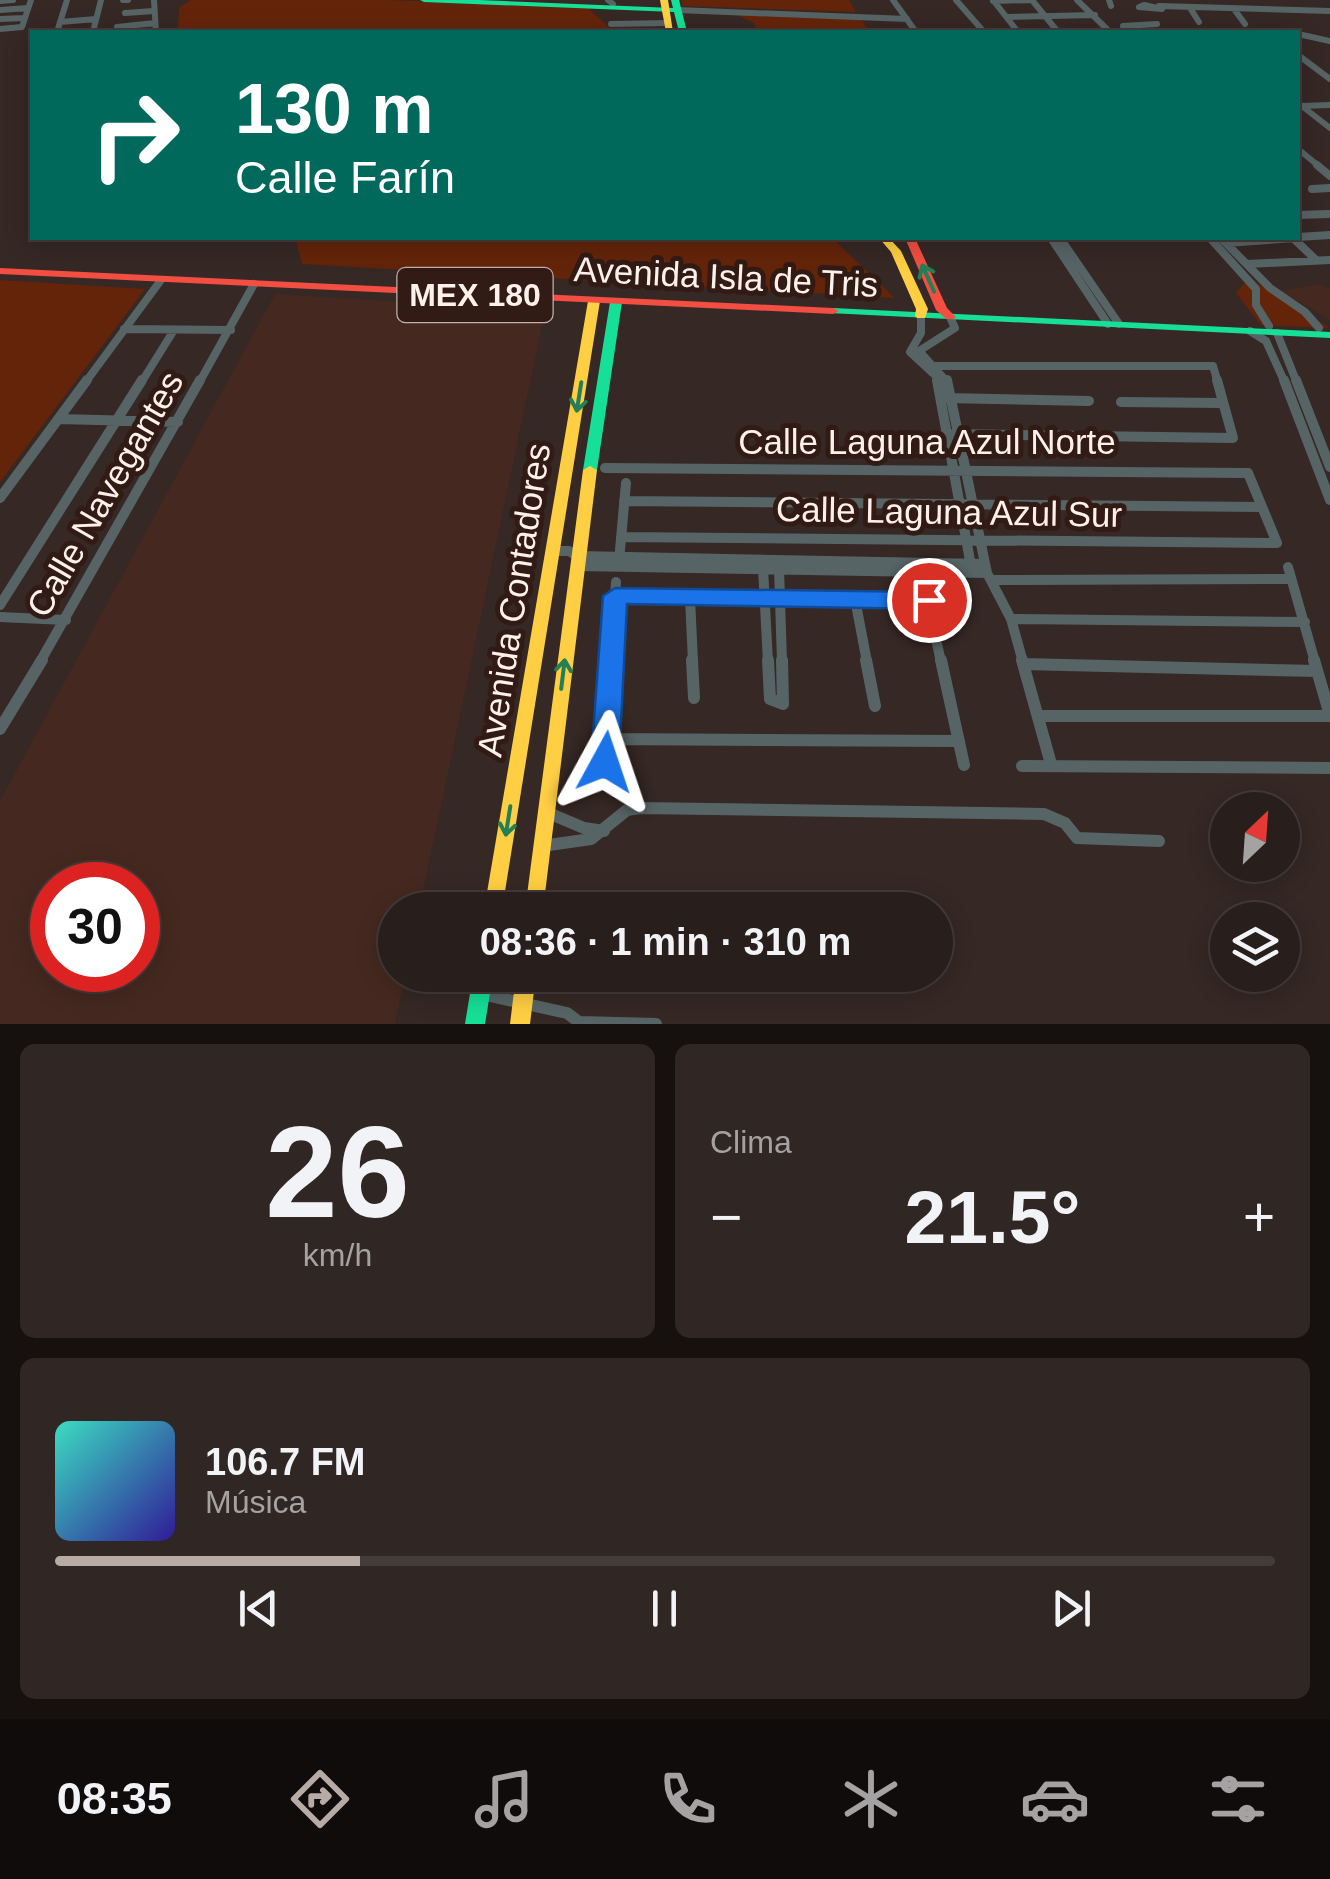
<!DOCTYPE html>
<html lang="es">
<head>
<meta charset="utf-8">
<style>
  body { margin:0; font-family:Helvetica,sans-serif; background:#302724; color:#f1f3f6; height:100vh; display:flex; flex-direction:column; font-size:38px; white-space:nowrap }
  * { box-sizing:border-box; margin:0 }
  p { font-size:32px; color:#a5a2a3 }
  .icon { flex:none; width:55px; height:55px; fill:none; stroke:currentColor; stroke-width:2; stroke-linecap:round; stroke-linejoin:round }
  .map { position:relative; height:1024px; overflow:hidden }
  .panel { display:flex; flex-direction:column; gap:20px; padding:20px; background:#16100f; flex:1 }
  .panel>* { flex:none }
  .banner { position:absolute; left:30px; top:30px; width:1270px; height:210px; border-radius:0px; box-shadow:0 5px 25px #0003,0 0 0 2px #443c3a; background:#00695c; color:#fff; overflow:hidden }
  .needle { width:65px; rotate:25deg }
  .fabs { position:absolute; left:1210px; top:792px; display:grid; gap:20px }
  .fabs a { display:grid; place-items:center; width:90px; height:90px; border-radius:50%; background:#281e1b; box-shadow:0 5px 25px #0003,0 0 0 2px #443c3a; font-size:50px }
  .speed { position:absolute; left:30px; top:862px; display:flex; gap:20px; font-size:50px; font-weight:700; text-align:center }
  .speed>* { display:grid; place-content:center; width:130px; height:130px; border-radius:50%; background:#281e1b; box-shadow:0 5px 25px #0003,0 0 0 2px #443c3a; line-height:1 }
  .speed .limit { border:15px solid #d22; background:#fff; color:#111 }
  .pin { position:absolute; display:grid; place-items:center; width:85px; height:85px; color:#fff; margin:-42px; border:5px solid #fff; border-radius:50%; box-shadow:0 2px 10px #0007 }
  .me { position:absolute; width:110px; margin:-55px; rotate:5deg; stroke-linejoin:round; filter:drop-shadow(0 0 8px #0008) }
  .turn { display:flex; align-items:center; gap:35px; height:210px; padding:0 40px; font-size:45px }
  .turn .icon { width:130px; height:130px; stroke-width:2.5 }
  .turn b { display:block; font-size:70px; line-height:85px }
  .big { font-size:75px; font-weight:800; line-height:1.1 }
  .panel .card { flex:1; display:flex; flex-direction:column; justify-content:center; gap:15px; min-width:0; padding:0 35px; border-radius:15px; background:#302724 }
  .panel .dial { align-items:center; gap:0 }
  .dial b { font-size:130px; line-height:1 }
  .song { display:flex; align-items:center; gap:30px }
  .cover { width:120px; height:120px; border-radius:15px; background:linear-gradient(135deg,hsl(170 70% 55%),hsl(250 70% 35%)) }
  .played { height:10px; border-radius:5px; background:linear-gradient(90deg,#b8aba6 25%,#443c3a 25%) }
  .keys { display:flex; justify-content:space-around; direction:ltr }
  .heat { display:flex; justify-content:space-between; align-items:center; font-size:55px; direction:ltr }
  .panel .tiles { flex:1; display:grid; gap:20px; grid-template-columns:1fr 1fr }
  .card:last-child { grid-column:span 2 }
  .trip { position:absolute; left:378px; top:892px; width:575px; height:100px; border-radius:50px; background:#281e1b; box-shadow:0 5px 25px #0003,0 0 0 2px #443c3a; font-weight:800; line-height:100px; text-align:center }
  .menu { display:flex; height:160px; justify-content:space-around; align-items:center; background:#100c0b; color:#a5a2a3 }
  .menu .icon { width:70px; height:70px }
  .menu .selected { color:#b8aba6 }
  .menu b { font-size:45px; color:#f1f3f6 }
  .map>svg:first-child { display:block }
</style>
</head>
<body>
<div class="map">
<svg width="1330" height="1024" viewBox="0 0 1330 1024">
  <rect width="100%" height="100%" fill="#362824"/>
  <path fill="#452920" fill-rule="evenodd" d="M 1319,284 L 1330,289 L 1330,319 L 1280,291 Z
    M 275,294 L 545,311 L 419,910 L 395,910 L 395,975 L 405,975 L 395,1024 L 0,1024 L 0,801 ZM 52,885 L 138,885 L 138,970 L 52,970 Z"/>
  <path fill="#64240a" d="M 191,0 L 389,0 L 588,8 L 614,32 L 178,32 L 179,8 Z
    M 681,0 L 849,0 L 856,12 L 683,6 Z
    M 733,13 L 861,19 L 868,29 L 757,32 L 754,23 Z
    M 295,238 L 832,238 L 895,298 L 302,264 Z
    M 1249,278 L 1330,328 L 1261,325 L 1236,293 Z
    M 0,280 L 145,289 L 0,482 Z"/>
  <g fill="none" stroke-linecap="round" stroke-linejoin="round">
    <path stroke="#576466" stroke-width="6" d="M 123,0 L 128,0
      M 154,0 L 156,32
      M 608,0 L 613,4
      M 893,0 L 916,32
      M 956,0 L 984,32
      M 993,0 L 1018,32
      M 1032,0 L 1058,32
      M 1077,0 L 1110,32
      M 1109,0 L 1111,6
      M 0,1 L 13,0
      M 993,1 L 1032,0
      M 1144,5 L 1162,9 L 1139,7 Z
      M 1159,6 L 1330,11
      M 1190,8 L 1199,22
      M 1234,9 L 1245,24
      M 0,10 L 28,8
      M 677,10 L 907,19
      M 125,13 L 154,11
      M 1007,17 L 1095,15
      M 0,19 L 25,18
      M 60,22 L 96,19
      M 611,24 L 668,23
      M 1123,26 L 1157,24
      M 117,27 L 155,23
      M 0,29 L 22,27 L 31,0
      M 1206,31 L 1237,32
      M 57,32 L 67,0
      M 93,32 L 101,0
      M 793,32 L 835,32
      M 1298,34 L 1330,41
      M 1298,55 L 1330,79
      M 1298,103 L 1330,128
      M 1302,106 L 1330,105
      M 1298,149 L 1320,167"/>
    <path stroke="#576466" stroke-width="8" d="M 1317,165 L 1330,176
      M 1312,189 L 1330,188
      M 1298,215 L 1328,214
      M 1298,237 L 1330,235
      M 1051,238 L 1108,324
      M 1060,238 L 1119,324
      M 1210,238 L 1256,289 L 1256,305 L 1269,326
      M 1221,238 L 1270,288 L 1305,312 L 1319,328
      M 1293,238 L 1316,260
      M 1226,243 L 1295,238
      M 1247,264 L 1330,260
      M 921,316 L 921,333 L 910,352 L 936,376 L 937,383
      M 124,329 L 231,330
      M 1250,331 L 1266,341 L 1285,383
      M 1277,333 L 1297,383
      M 936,366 L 1213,366
      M 1213,366 L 1218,383
      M 85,383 L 161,280
      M 141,383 L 174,330
      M 199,383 L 254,284
      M 948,383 L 919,351 L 955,328 L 950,317"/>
    <path stroke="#576466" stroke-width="10" d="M 937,380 L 971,566
      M 947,380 L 987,573 L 1011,619 L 1023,662
      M 1284,380 L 1330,500
      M 1296,380 L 1330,467
      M 945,398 L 1089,401
      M 1121,402 L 1222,403
      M 58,419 L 178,422
      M 944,434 L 1233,438 L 1217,380
      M 605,468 L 1248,473 L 1277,543 L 621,537
      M 0,498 L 87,380
      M 624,501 L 1262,507
      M 620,550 L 626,483
      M 553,551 L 569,551 L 577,556 L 985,564
      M 576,566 L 987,573
      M 1288,567 L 1315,662
      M 763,568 L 768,662
      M 779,568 L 782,662
      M 992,580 L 1291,579
      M 923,581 L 941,662
      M 615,596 L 929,601
      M 690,598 L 693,662
      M 855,599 L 867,662
      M 0,605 L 142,380
      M 0,617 L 66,620
      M 1011,619 L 1305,622
      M 40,662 L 200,380
      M 611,662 L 616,582"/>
    <path stroke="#576466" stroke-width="12" d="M 692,660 L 694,698
      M 768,660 L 770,699 L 783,704 L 782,660
      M 866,660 L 875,706
      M 941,660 L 964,765
      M 1022,660 L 1051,764
      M 1314,660 L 1330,715
      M 1023,664 L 1317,671
      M 1038,716 L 1330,716
      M 0,729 L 42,660
      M 607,739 L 959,741
      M 605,762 L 611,660
      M 1022,766 L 1330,768
      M 546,812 L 584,828 L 604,831
      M 542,846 L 591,839 L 627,810 L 641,808 L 1044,814 L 1065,823 L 1077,838 L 1159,841
      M 481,994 L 567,1013 L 579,1022 L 656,1024"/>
    <path fill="#16e098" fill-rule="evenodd" d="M 420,0 L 479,0 L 673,8 L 671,0 L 679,0 L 687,32 L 679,32 L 674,12 L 424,2 Z
      M 616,299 L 622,302 L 597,470 L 590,474 L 583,470 L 610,302 Z
      M 833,308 L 1330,332 L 1330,338 L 829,313 L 829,309 Z
      M 473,975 L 493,975 L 485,1024 L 465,1024 Z"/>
    <path fill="#ffcf43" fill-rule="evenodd" d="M 660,0 L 668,0 L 673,32 L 666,32 Z
      M 879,238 L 889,238 L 901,251 L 928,309 L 925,318 L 917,318 L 915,316 L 916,309 L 891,252 Z
      M 594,298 L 600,301 L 502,910 L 484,910 L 588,301 Z
      M 590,466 L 597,470 L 543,910 L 525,910 L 583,470 Z
      M 516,975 L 536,975 L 530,1024 L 510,1024 Z"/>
    <path fill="#f24e42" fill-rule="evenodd" d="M 905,238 L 915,238 L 947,308 L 956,317 L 954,319 L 946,319 L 936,310 Z
      M 0,268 L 833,308 L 839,311 L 833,314 L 0,274 Z"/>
  </g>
  <defs><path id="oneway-shaft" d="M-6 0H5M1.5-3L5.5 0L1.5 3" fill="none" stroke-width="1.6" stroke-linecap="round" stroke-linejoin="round" transform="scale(2.5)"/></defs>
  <g stroke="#247e56">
    <use href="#oneway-shaft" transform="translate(928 278) rotate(-114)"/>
    <use href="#oneway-shaft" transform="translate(579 397) rotate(99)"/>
    <use href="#oneway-shaft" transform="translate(563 674) rotate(-83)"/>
    <use href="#oneway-shaft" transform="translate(508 821) rotate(99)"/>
  </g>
  <path fill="#1a73e8" stroke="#114b97" stroke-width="2.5" d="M 615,588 L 929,592 L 941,600 L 929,609 L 627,604 L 619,762 L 615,769 L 605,772 L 595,769 L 591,762 L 603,596 Z"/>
  <g text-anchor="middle" stroke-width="10" stroke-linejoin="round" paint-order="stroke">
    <rect fill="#321b14" stroke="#c1b1ab" stroke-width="2.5" x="397.5" y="268" width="155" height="54" rx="8"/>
    <g font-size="32" font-weight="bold" fill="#fef1ec">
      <text x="475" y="306">MEX 180</text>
    </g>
    <g font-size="35" fill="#fef1ec" stroke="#321b14">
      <text transform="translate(726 277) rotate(3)" y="12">Avenida Isla de Tris</text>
      <text x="927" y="454">Calle Laguna Azul Norte</text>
      <text transform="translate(105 494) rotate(-60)" y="12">Calle Navegantes</text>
      <text transform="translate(949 512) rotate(1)" y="12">Calle Laguna Azul Sur</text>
      <text transform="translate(514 600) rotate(-81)" y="12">Avenida Contadores</text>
    </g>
  </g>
</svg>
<div class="fabs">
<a><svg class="needle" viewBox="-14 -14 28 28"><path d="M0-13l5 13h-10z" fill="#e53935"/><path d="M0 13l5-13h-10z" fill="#a5a2a3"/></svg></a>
<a><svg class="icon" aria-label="layers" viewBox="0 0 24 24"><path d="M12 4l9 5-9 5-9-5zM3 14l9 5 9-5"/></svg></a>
</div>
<div class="speed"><div class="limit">30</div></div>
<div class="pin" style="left:929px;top:600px;background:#d93025"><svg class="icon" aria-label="arrive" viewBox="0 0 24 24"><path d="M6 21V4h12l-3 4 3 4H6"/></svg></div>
<svg class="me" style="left:605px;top:762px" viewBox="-20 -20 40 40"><path d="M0-17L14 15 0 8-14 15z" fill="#1a73e8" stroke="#fff" stroke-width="4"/></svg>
<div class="trip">08:36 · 1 min · 310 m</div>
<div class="banner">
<div class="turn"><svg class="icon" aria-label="right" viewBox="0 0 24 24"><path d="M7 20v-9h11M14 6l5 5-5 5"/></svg><div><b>130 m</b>Calle Farín</div></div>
</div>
</div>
<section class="panel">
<div class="tiles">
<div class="card dial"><b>26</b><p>km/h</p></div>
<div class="card"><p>Clima</p>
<div class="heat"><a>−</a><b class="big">21.5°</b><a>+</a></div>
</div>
<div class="card">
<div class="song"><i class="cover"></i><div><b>106.7 FM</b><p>Música</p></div></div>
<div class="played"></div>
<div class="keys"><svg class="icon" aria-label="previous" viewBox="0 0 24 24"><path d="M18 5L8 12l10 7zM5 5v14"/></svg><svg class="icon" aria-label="pause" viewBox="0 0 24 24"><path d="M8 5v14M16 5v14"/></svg><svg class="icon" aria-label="next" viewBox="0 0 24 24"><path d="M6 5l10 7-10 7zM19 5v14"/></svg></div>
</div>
</div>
</section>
<nav class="menu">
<b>08:35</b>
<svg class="icon selected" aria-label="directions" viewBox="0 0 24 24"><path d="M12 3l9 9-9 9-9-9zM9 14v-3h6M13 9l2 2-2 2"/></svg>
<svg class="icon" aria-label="music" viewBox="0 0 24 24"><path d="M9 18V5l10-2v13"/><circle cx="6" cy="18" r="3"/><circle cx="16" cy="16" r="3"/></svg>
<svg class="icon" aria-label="phone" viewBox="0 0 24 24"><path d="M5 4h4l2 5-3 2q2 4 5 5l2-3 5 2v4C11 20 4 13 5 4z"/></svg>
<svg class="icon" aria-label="climate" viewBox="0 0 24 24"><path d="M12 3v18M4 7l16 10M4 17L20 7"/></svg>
<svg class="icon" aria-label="car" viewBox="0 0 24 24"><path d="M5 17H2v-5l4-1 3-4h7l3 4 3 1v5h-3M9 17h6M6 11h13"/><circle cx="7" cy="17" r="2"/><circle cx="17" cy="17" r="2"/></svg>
<svg class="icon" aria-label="filters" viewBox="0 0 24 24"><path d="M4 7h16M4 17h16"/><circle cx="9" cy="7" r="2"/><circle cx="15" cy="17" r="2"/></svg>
</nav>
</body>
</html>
